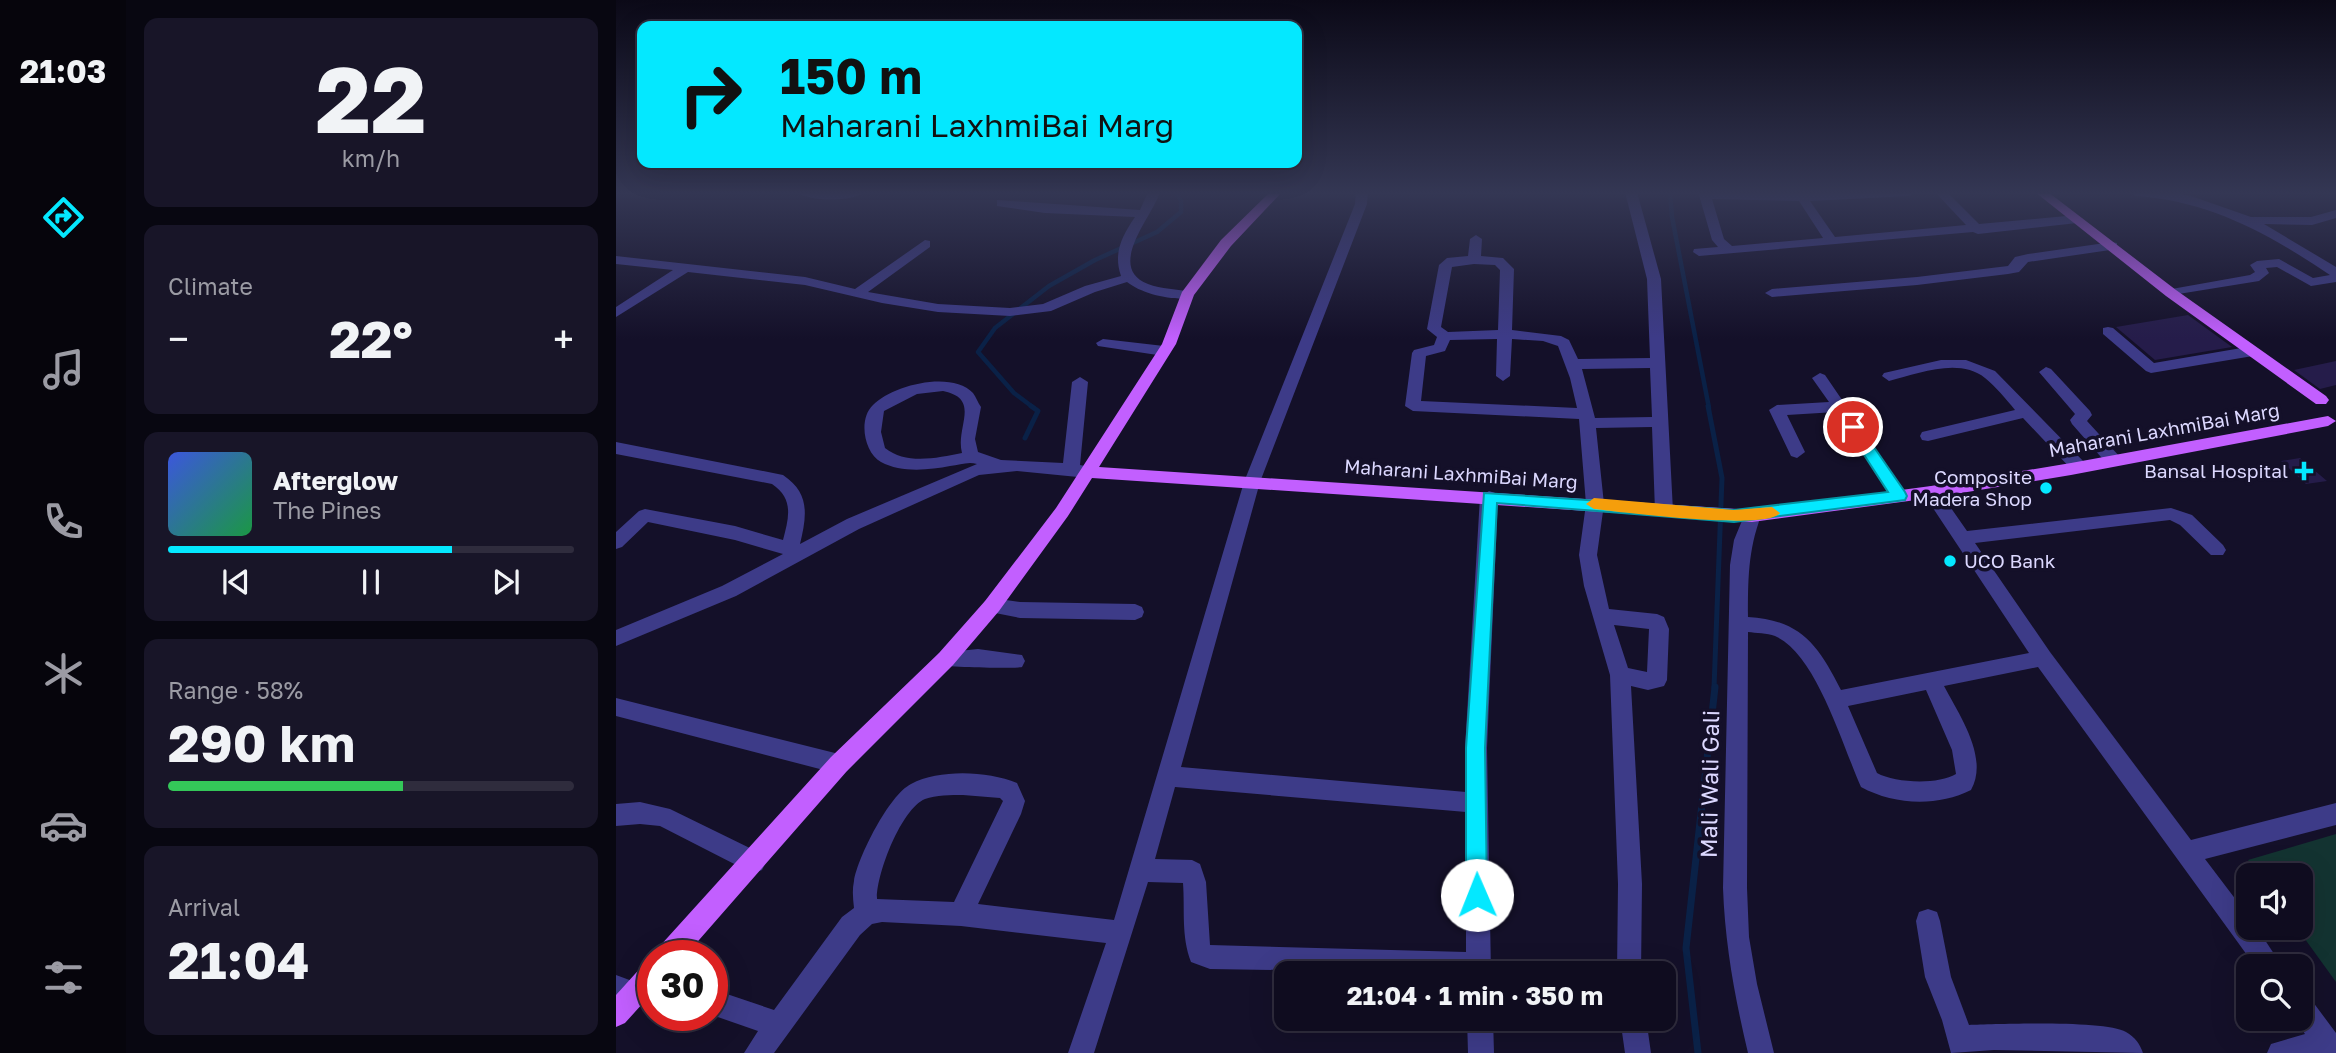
<!DOCTYPE html>
<html lang="en">
<head>
<meta charset="utf-8">
<style>
  body { margin:0; font-family:"Golos Text",sans-serif; background:#181528; color:#f1f3f6; height:100vh; display:flex; flex-direction:column; font-size:26px; white-space:nowrap }
  * { box-sizing:border-box; margin:0 }
  p { font-size:23px; color:#9b9ba4 }
  .icon { flex:none; width:38px; height:38px; fill:none; stroke:currentColor; stroke-width:2; stroke-linecap:round; stroke-linejoin:round }
  .map { position:relative; flex:1; overflow:hidden }
  .side { display:flex; flex-direction:column; gap:18px; padding:18px; background:#080711; width:490px }
  .side>* { flex:none }
  .banner { position:absolute; left:21px; top:21px; width:665px; height:147px; border-radius:14px; box-shadow:0 7px 28px #0002,0 0 0 2px #2f2c3d; background:#04e8ff; color:#111; overflow:hidden }
  .controls { position:absolute; left:1620px; top:863px; display:grid; gap:14px }
  .controls a { display:grid; place-items:center; width:77px; height:77px; border-radius:14px; background:#0f0c1f; box-shadow:0 7px 28px #0002,0 0 0 2px #2f2c3d; font-size:35px }
  .speed { position:absolute; left:21px; top:940px; display:flex; gap:14px; font-size:35px; font-weight:700; text-align:center }
  .speed>* { display:grid; place-content:center; width:91px; height:91px; border-radius:50%; background:#0f0c1f; box-shadow:0 7px 28px #0002,0 0 0 2px #2f2c3d; line-height:1 }
  .speed .limit { border:10px solid #d22; background:#fff; color:#111 }
  .pin { position:absolute; display:grid; place-items:center; width:60px; height:60px; color:#fff; margin:-30px; border:4px solid #fff; border-radius:50%; box-shadow:0 2px 7px #0007 }
  .me { position:absolute; width:77px; margin:-38px; rotate:359deg; stroke-linejoin:round; filter:drop-shadow(0 0 5px #0008) }
  .turn { display:flex; align-items:center; gap:24px; height:147px; padding:0 28px; font-size:32px }
  .turn .icon { width:91px; height:91px; stroke-width:2.5 }
  .turn b { display:block; font-size:49px; line-height:60px }
  .big { font-size:52px; font-weight:700; line-height:1.1 }
  .side .card { flex:1; display:flex; flex-direction:column; justify-content:center; gap:10px; min-width:0; padding:0 24px; border-radius:14px; background:#181528 }
  .side .dial { align-items:center; gap:0 }
  .dial b { font-size:91px; line-height:1 }
  .song { display:flex; align-items:center; gap:21px }
  .cover { width:84px; height:84px; border-radius:10px; background:linear-gradient(135deg,hsl(230 70% 55%),hsl(140 70% 35%)) }
  .played { height:7px; border-radius:4px; background:linear-gradient(90deg,#04e8ff 70%,#2f2c3d 70%) }
  .keys { display:flex; justify-content:space-around; direction:ltr }
  .heat { display:flex; justify-content:space-between; align-items:center; font-size:38px; direction:ltr }
  .charge { height:10px; border-radius:5px; background:linear-gradient(90deg,#34c759 58%,#2f2c3d 0) }
  .trip { position:absolute; left:658px; top:961px; width:402px; height:70px; border-radius:14px; background:#0f0c1f; box-shadow:0 7px 28px #0002,0 0 0 2px #2f2c3d; font-weight:700; line-height:70px; text-align:center }
  main { display:flex; flex:1; min-height:0 }
  .menu { display:flex; flex-direction:column; width:126px; justify-content:space-around; align-items:center; background:#06050c; color:#9b9ba4 }
  .menu .icon { width:49px; height:49px }
  .menu .active { color:#04e8ff }
  .menu b { font-size:32px; color:#f1f3f6 }
  .map>svg:first-child { display:block }
</style>
</head>
<body>
<main>
<nav class="menu">
<b>21:03</b>
<svg class="icon active" aria-label="directions" viewBox="0 0 24 24"><path d="M12 3l9 9-9 9-9-9zM9 14v-3h6M13 9l2 2-2 2"/></svg>
<svg class="icon" aria-label="music" viewBox="0 0 24 24"><path d="M9 18V5l10-2v13"/><circle cx="6" cy="18" r="3"/><circle cx="16" cy="16" r="3"/></svg>
<svg class="icon" aria-label="phone" viewBox="0 0 24 24"><path d="M5 4h4l2 5-3 2q2 4 5 5l2-3 5 2v4C11 20 4 13 5 4z"/></svg>
<svg class="icon" aria-label="climate" viewBox="0 0 24 24"><path d="M12 3v18M4 7l16 10M4 17L20 7"/></svg>
<svg class="icon" aria-label="car" viewBox="0 0 24 24"><path d="M5 17H2v-5l4-1 3-4h7l3 4 3 1v5h-3M9 17h6M6 11h13"/><circle cx="7" cy="17" r="2"/><circle cx="17" cy="17" r="2"/></svg>
<svg class="icon" aria-label="filters" viewBox="0 0 24 24"><path d="M4 7h16M4 17h16"/><circle cx="9" cy="7" r="2"/><circle cx="15" cy="17" r="2"/></svg>
</nav>
<section class="side">
<div class="card dial"><b>22</b><p>km/h</p></div>
<div class="card"><p>Climate</p>
<div class="heat"><a>−</a><b class="big">22°</b><a>+</a></div>
</div>
<div class="card">
<div class="song"><i class="cover"></i><div><b>Afterglow</b><p>The Pines</p></div></div>
<div class="played"></div>
<div class="keys"><svg class="icon" aria-label="previous" viewBox="0 0 24 24"><path d="M18 5L8 12l10 7zM5 5v14"/></svg><svg class="icon" aria-label="pause" viewBox="0 0 24 24"><path d="M8 5v14M16 5v14"/></svg><svg class="icon" aria-label="next" viewBox="0 0 24 24"><path d="M6 5l10 7-10 7zM19 5v14"/></svg></div>
</div>
<div class="card"><p>Range · 58%</p><b class="big">290 km</b><div class="charge"></div></div>
<div class="card"><p>Arrival</p><b class="big">21:04</b></div>
</section>
<div class="map">
<svg width="1720" height="1053" viewBox="0 0 1720 1053">
  <rect width="100%" height="100%" fill="#141029"/>
  <path fill="#133331" d="M 1720,834 L 1720,982 L 1681,928 L 1685,928 L 1685,875 L 1643,875 L 1632,860 Z"/>
  <g fill="none" stroke-linecap="round" stroke-linejoin="round">
    <path stroke="#0a2147" stroke-width="4.5" d="M 1054,192 L 1056,217 L 1093,408
      M 418,408 L 398,393 L 362,352 L 379,328 L 433,286 L 479,260 L 541,232 L 565,212 L 565,201 L 560,192"/>
    <path stroke="#0a2147" stroke-width="5" d="M 1092,406 L 1106,478 L 1098,688
      M 409,438 L 422,411 L 415,406"/>
    <path stroke="#0a2147" stroke-width="7" d="M 1082,1053 L 1070,948 L 1099,687"/>
  </g>
  <path fill="#251c4a" d="M 1572,315 L 1616,347 L 1539,360 L 1500,327 Z
    M 1720,361 L 1720,385 L 1704,389 L 1678,370 Z
    M 1684,458 L 1711,481 L 1690,484 L 1665,461 Z"/>
  <g fill="none" stroke-linecap="round" stroke-linejoin="round">
    <path fill="#3d3b88" fill-rule="evenodd" d="M 180,192 L 250,192 C 235,202 195,202 180,192 Z
      M 532,192 L 544,192 C 537,216 489,267 532,284 C 545,289 561,289 576,292 L 576,298 C 557,301 526,294 511,282 L 479,292 L 435,311 L 394,316 L 322,312 L 266,303 L 189,285 L 72,272 L 0,317 L 0,307 L 57,270 L 0,264 L 0,256 L 189,277 L 239,289 L 309,240 L 314,241 L 314,247 L 252,292 L 322,304 L 394,308 L 427,304 L 469,286 L 505,276 C 497,253 506,236 519,217 L 429,213 L 381,206 L 381,200 L 524,210 Z
      M 740,192 L 752,192 L 751,204 L 644,482 L 565,767 L 850,792 L 849,748 L 864,497 L 873,491 L 879,493 L 882,497 L 871,748 L 875,973 L 594,969 L 575,962 C 565,936 569,910 567,883 L 532,882 L 478,1053 L 452,1053 L 490,943 L 345,926 L 266,922 L 256,924 L 244,935 L 158,1053 L 128,1053 L 142,1031 L 96,1015 L 96,989 L 158,1010 L 226,917 L 238,908 C 237,899 236,890 238,881 C 242,857 273,795 295,784 C 324,769 371,771 401,783 L 409,801 L 405,814 L 362,904 L 498,920 L 628,482 L 739,204 ZM 559,787 L 850,812 L 850,952 L 594,945 L 590,882 L 584,864 L 576,860 L 539,859 ZM 347,795 L 384,798 L 387,801 L 338,902 L 261,899 C 260,875 285,809 309,799 C 320,795 335,795 347,795 Z
      M 1009,192 L 1021,192 L 1045,279 L 1057,511 L 1054,515 L 1042,515 L 1039,511 L 1036,427 L 980,428 L 988,504 L 981,555 L 993,609 L 1041,614 L 1048,617 L 1053,629 L 1051,680 L 1048,686 L 1032,690 L 1015,686 L 1026,884 L 1025,973 L 1001,973 L 1002,884 L 994,675 L 968,586 L 963,555 L 970,504 L 963,419 L 797,411 L 789,406 L 796,353 L 798,350 L 818,345 L 821,337 L 811,329 L 823,265 L 831,258 L 852,256 L 854,239 L 860,235 L 866,239 L 865,256 L 887,258 L 898,269 L 896,330 L 945,336 L 953,340 L 962,359 L 1034,358 L 1031,279 ZM 858,264 L 879,265 L 884,270 L 882,330 L 832,332 L 825,327 L 836,267 ZM 881,339 L 880,376 L 887,381 L 894,376 L 896,339 L 927,341 L 942,346 L 954,378 L 961,408 L 805,401 L 810,356 L 829,351 L 834,340 ZM 1034,368 L 1036,417 L 979,418 L 966,369 ZM 998,625 L 1033,629 L 1031,672 L 1012,668 Z
      M 1085,192 L 1299,192 L 1293,196 L 1194,201 L 1219,237 L 1350,225 L 1319,192 L 1331,192 L 1363,224 L 1461,215 L 1467,219 L 1461,223 L 1362,234 L 1357,232 L 1083,256 L 1077,252 L 1078,249 L 1102,247 L 1096,240 L 1083,195 ZM 1096,199 L 1183,201 L 1207,238 L 1116,246 L 1108,239 Z
      M 1514,192 L 1554,192 L 1575,196 L 1635,217 L 1695,217 L 1720,210 L 1720,218 L 1696,225 L 1648,224 L 1720,267 L 1720,282 L 1695,286 L 1661,267 L 1650,268 L 1653,273 L 1643,281 L 1550,296 L 1550,290 L 1634,275 L 1639,272 L 1634,265 L 1641,261 L 1663,259 L 1697,278 L 1714,275 C 1653,234 1594,201 1520,196 Z
      M 1496,242 L 1501,243 L 1501,249 L 1412,262 L 1403,272 L 1392,274 L 1301,285 L 1156,297 L 1149,293 L 1156,289 L 1301,277 L 1392,266 L 1399,257 L 1412,254 Z
      M 1492,327 L 1497,328 L 1538,363 L 1637,346 L 1644,351 L 1637,356 L 1535,373 L 1530,371 L 1487,334 L 1487,328 Z
      M 487,339 L 548,346 L 555,351 L 548,356 L 482,346 L 480,343 Z
      M 1325,360 L 1350,360 L 1379,371 L 1470,464 L 1472,468 L 1470,472 L 1458,472 L 1407,418 L 1312,441 L 1306,440 L 1304,436 L 1306,432 L 1399,410 C 1390,399 1380,387 1369,378 C 1343,357 1301,374 1273,381 L 1266,376 L 1268,373 Z
      M 1430,367 L 1435,369 L 1474,411 L 1476,415 L 1471,421 L 1504,457 L 1506,461 L 1504,465 L 1492,465 L 1456,424 L 1454,420 L 1459,414 L 1423,372 Z
      M 1204,373 L 1209,375 L 1289,492 L 1291,496 L 1289,500 L 1277,500 L 1220,412 L 1171,415 L 1189,452 L 1181,458 L 1175,456 L 1153,410 L 1161,405 L 1213,402 L 1196,378 Z
      M 464,377 L 472,382 L 464,465 L 478,468 L 480,472 L 478,476 L 472,478 L 401,471 L 363,475 L 243,529 L 120,596 L 0,646 L 0,630 L 106,586 L 167,554 L 119,540 L 32,522 L 6,547 L 0,549 L 0,532 L 23,511 L 29,509 L 119,526 L 167,540 C 173,517 178,499 156,484 L 0,454 L 0,442 L 167,475 C 194,493 191,515 184,544 L 231,519 L 361,464 C 352,461 344,465 334,466 C 313,470 285,473 265,462 C 248,453 242,419 257,405 C 276,385 336,370 357,393 C 360,397 362,403 365,407 L 359,439 L 362,452 L 385,460 L 447,463 L 456,382 ZM 327,391 C 366,399 339,427 346,453 C 321,458 290,465 269,448 L 265,432 L 268,411 L 301,394 Z
      M 1315,486 L 1321,488 L 1351,531 L 1555,508 L 1576,515 L 1607,545 L 1610,550 L 1607,555 L 1595,555 L 1564,525 L 1554,520 L 1359,543 L 1434,652 L 1575,840 L 1720,803 L 1720,825 L 1589,859 L 1633,917 L 1633,928 L 1641,928 L 1666,966 L 1639,966 L 1422,667 L 1328,686 C 1344,716 1373,758 1355,790 C 1321,807 1278,805 1245,787 C 1227,747 1200,653 1159,636 C 1151,633 1140,633 1132,632 L 1131,888 L 1133,937 L 1141,984 L 1158,1053 L 1132,1053 C 1119,998 1109,945 1107,888 L 1114,565 L 1118,540 L 1130,511 L 1142,511 L 1145,516 C 1132,550 1132,581 1132,617 C 1185,620 1202,645 1225,690 L 1413,653 L 1309,496 L 1307,492 L 1309,488 ZM 1310,690 L 1336,750 L 1340,774 C 1322,785 1279,783 1261,773 L 1232,706 Z
      M 376,598 L 404,602 L 519,604 L 526,607 L 528,612 L 526,617 L 519,620 L 404,618 L 369,611 L 367,606 L 369,601 Z
      M 362,649 L 406,655 L 409,661 L 406,667 C 401,669 329,667 323,665 L 320,659 L 323,653 Z
      M 0,698 L 223,754 L 231,757 L 234,764 L 231,771 L 223,774 L 0,716 Z
      M 24,802 L 54,809 L 146,854 L 150,862 L 146,870 L 138,873 L 130,870 L 44,826 L 24,824 L 0,826 L 0,804 Z
      M 1312,909 L 1321,912 L 1324,921 L 1335,977 L 1353,1025 C 1382,1024 1490,1020 1510,1032 C 1519,1037 1524,1044 1527,1053 L 1378,1050 L 1335,1053 L 1326,1020 L 1309,977 L 1300,921 L 1303,912 Z
      M 0,975 L 27,985 L 31,994 L 27,1003 L 18,1007 L 0,1001 Z
      M 1685,994 L 1694,998 L 1720,1033 L 1720,1053 L 1651,1053 L 1655,1044 L 1689,1034 L 1678,1018 L 1685,1018 Z
      M 851,1018 L 877,1018 L 878,1053 L 852,1053 Z
      M 1004,1018 L 1030,1018 L 1035,1053 L 1009,1053 Z"/>
    <path fill="#c25fff" fill-rule="evenodd" d="M 654,192 L 666,192 L 615,246 L 578,295 L 560,344 L 483,467 L 1136,510 L 1315,486 L 1455,463 L 1712,416 L 1720,421 L 1712,426 L 1455,475 L 1315,498 L 1136,522 L 476,478 L 452,516 L 383,611 L 337,665 L 231,771 L 69,956 L 40,956 L 43,947 L 215,757 L 323,653 L 369,601 L 440,508 L 546,344 L 566,292 L 605,240 Z
      M 1419,192 L 1432,192 L 1560,290 L 1710,396 L 1713,400 L 1710,404 L 1700,404 L 1550,296 Z
      M 37,961 L 37,992 L 9,1023 L 0,1027 L 0,995 L 28,964 Z"/>
  </g>
  <linearGradient id="sky" x2="0" y2="1"><stop stop-color="#0b0917"/><stop offset="0.57" stop-color="#343754"/><stop offset="1" stop-color="#343754" stop-opacity="0"/></linearGradient>
  <rect width="1720" height="339" fill="url(#sky)"/>
  <path fill="#04e8ff" stroke="#0397a6" stroke-width="2" d="M 1237,422 L 1242,424 L 1289,492 L 1291,496 L 1289,500 L 1118,522 L 881,503 L 869,748 L 871,895 L 868,903 L 861,906 L 853,903 L 850,895 L 850,748 L 868,493 L 1118,510 L 1272,492 L 1230,427 Z"/>
  <path fill="#f59e0b" d="M 978,498 L 1118,510 L 1156,507 L 1164,513 C 1151,531 1005,512 978,509 L 970,504 Z"/>
  <g fill="#04e8ff" stroke="#141029" stroke-width="2.5">
    <path d="M1684.5 460.5h7v7h7v7h-7v7h-7v-7h-7v-7h7z"/>
    <circle cx="1430" cy="488" r="7"/>
    <circle cx="1334" cy="561" r="7"/>
  </g>
  <g text-anchor="middle" stroke-width="7" stroke-linejoin="round" paint-order="stroke">
    <g font-size="19" fill="#dcd8ff" stroke="#141029">
      <text transform="translate(1548 430) rotate(-10)" y="7">Maharani LaxhmiBai Marg</text>
      <text transform="translate(845 474) rotate(4)" y="7">Maharani LaxhmiBai Marg</text>
    </g>
    <g font-size="19" fill="#dcd8ff" stroke="#141029" text-anchor="end">
      <text x="1672" y="478">Bansal Hospital</text>
      <text x="1416" y="484">Composite<tspan x="1416" dy="22">Madera Shop</tspan></text>
      <text x="1348" y="568" text-anchor="start">UCO Bank</text>
    </g>
    <g font-size="23" fill="#dcd8ff" stroke="#141029">
      <text transform="translate(1094 784) rotate(-89)" y="8">Mali Wali Gali</text>
    </g>
  </g>
</svg>
<div class="controls">
<a><svg class="icon" aria-label="sound" viewBox="0 0 24 24"><path d="M4 9h4l5-4v14l-5-4H4zM17 9q2 3 0 6"/></svg></a>
<a><svg class="icon" aria-label="search" viewBox="0 0 24 24"><circle cx="10" cy="10" r="6"/><path d="M15 15l6 6"/></svg></a>
</div>
<div class="speed"><div class="limit">30</div></div>
<div class="pin" style="left:1237px;top:427px;background:#d93025"><svg class="icon" aria-label="arrive" viewBox="0 0 24 24"><path d="M6 21V4h12l-3 4 3 4H6"/></svg></div>
<svg class="me" style="left:861px;top:895px" viewBox="-20 -20 40 40"><circle r="19" fill="#fff"/><path d="M0-13L10 11 0 6-10 11z" fill="#04e8ff"/></svg>
<div class="trip">21:04 · 1 min · 350 m</div>
<div class="banner">
<div class="turn"><svg class="icon" aria-label="right" viewBox="0 0 24 24"><path d="M7 20v-9h11M14 6l5 5-5 5"/></svg><div><b>150 m</b>Maharani LaxhmiBai Marg</div></div>
</div>
</div>
</main>
</body>
</html>
